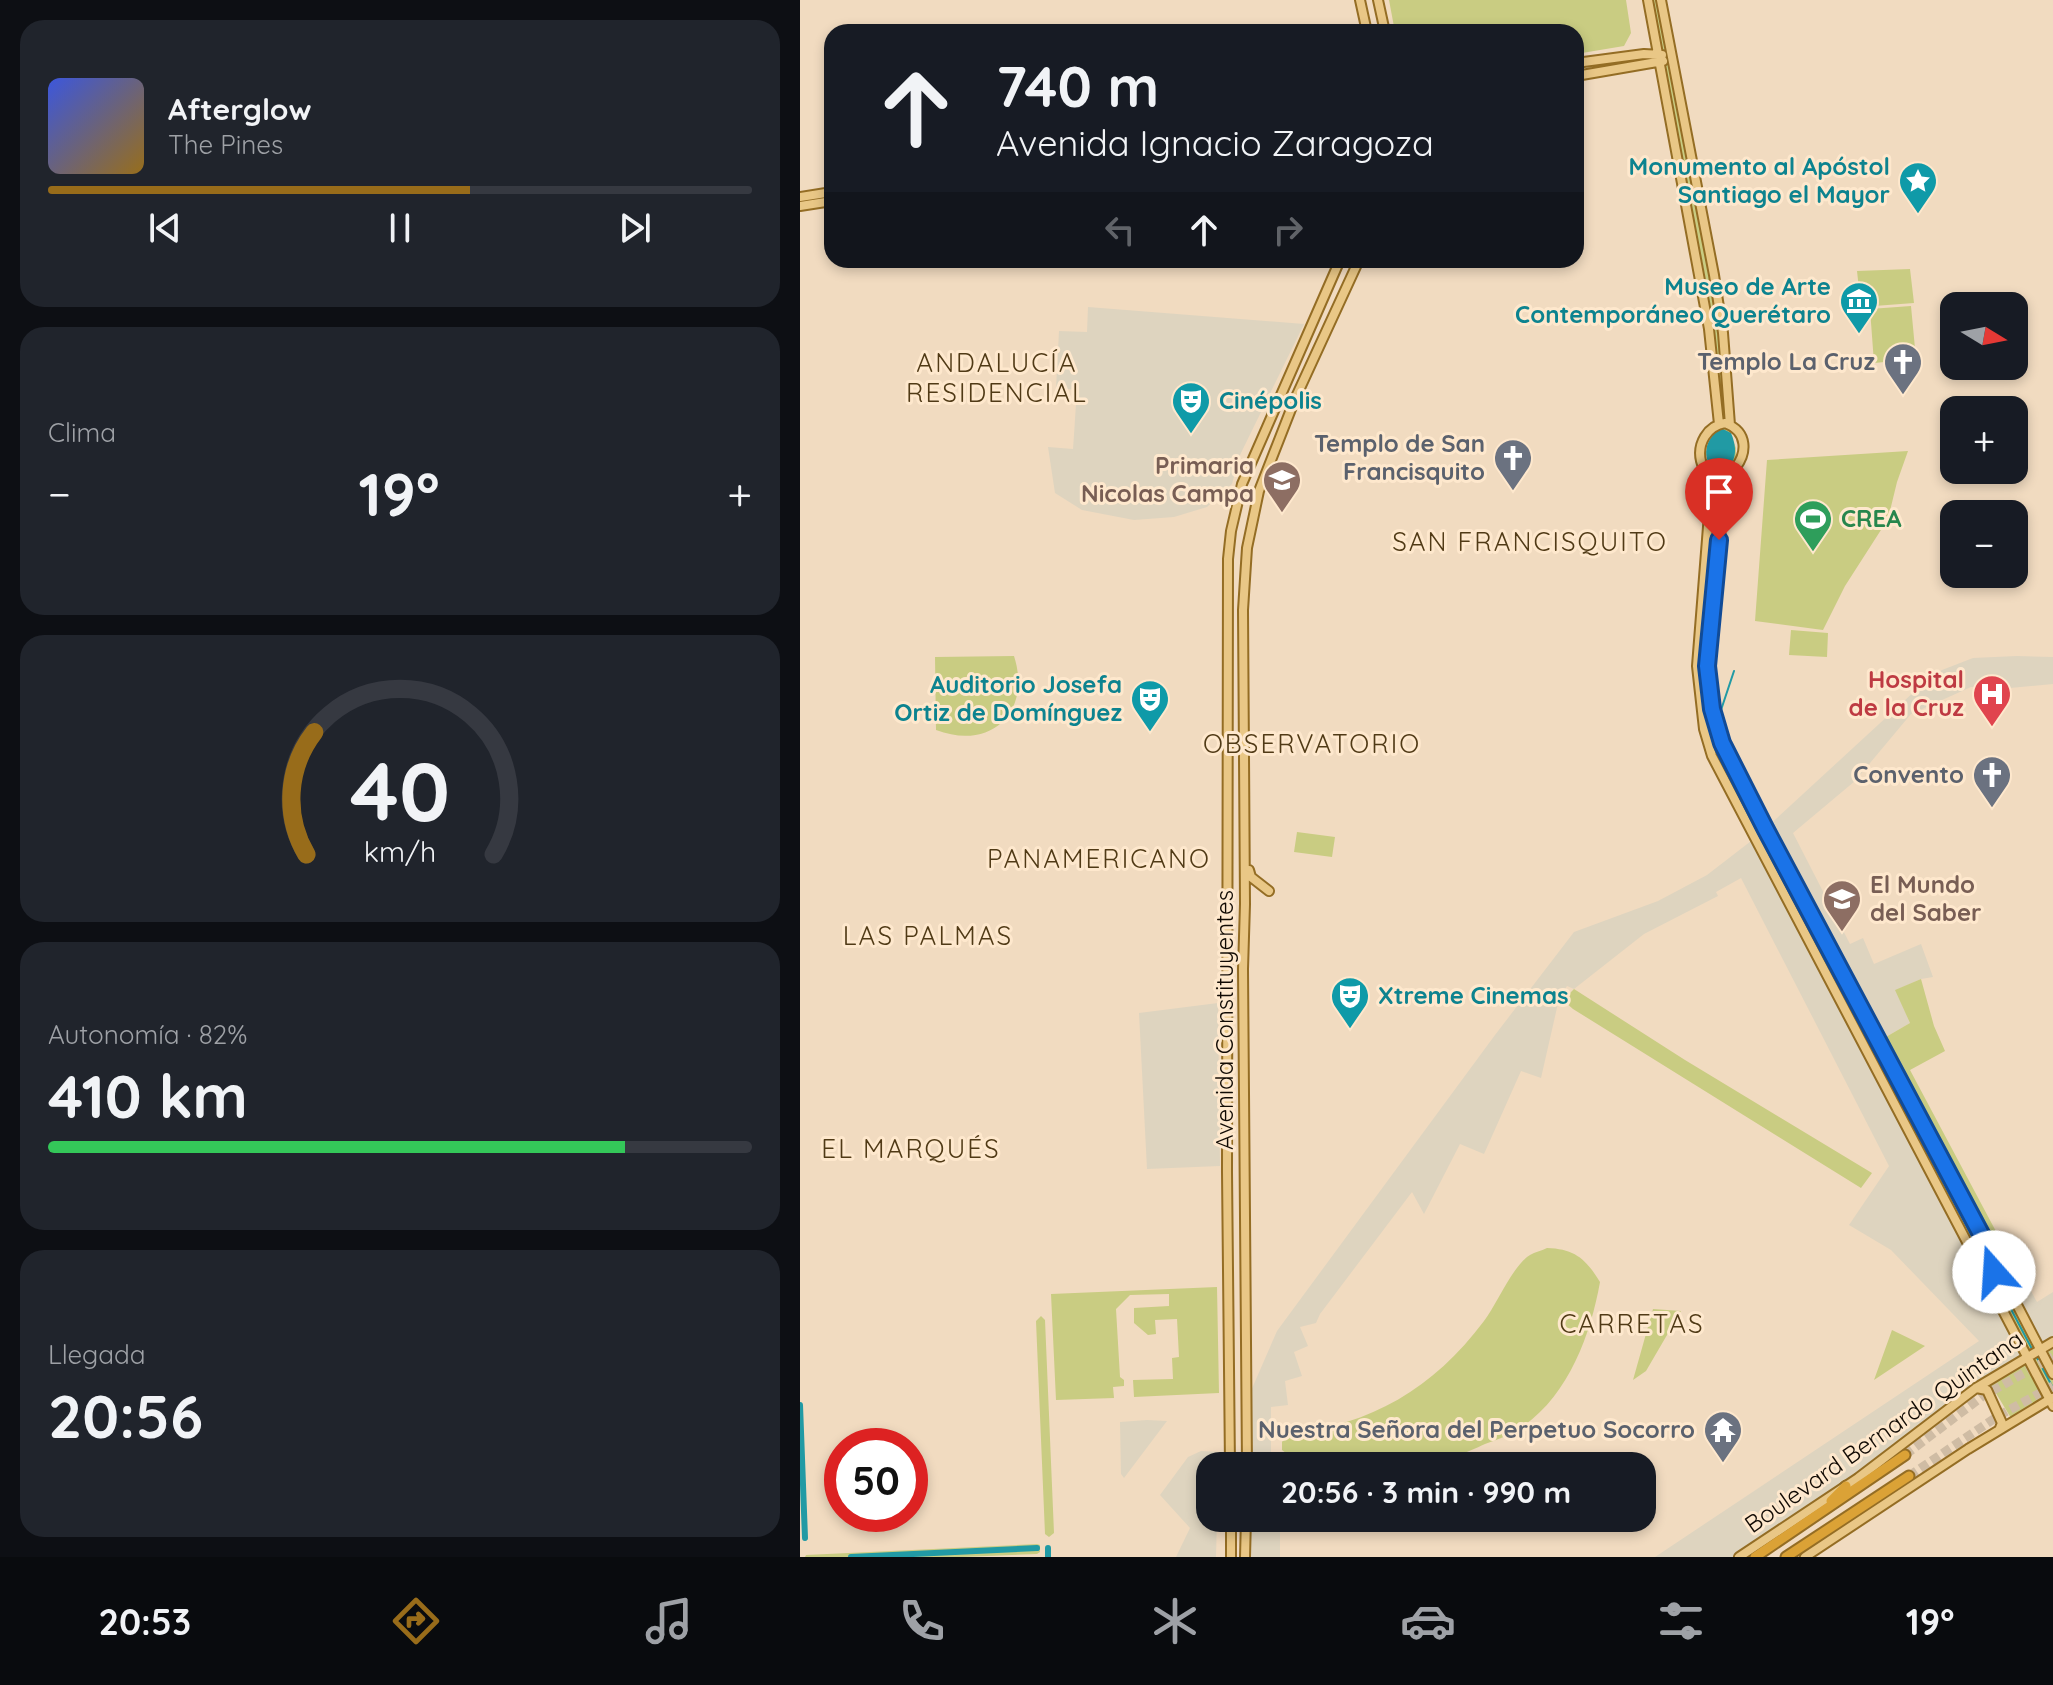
<!DOCTYPE html>
<html lang="es">
<head>
<meta charset="utf-8">
<style>
  body { margin:0; font-family:Quicksand,sans-serif; background:#20242c; color:#f1f3f6; height:100vh; display:flex; flex-direction:column; font-size:30px; white-space:nowrap }
  * { box-sizing:border-box; margin:0 }
  p { font-size:26px; color:#9ea1a6 }
  .icon { flex:none; width:44px; height:44px; fill:none; stroke:currentColor; stroke-width:2; stroke-linecap:round; stroke-linejoin:round }
  .map { position:relative; flex:1; overflow:hidden }
  .drawer { display:flex; flex-direction:column; gap:20px; padding:20px; background:#0d0f14; width:800px }
  .drawer>* { flex:none }
  .guide { position:absolute; left:24px; top:24px; width:760px; height:244px; border-radius:24px; box-shadow:0 4px 12px #0003; background:#171b24; color:#f1f3f6; overflow:hidden }
  .needle { width:52px; rotate:100deg }
  .buttons { position:absolute; left:1140px; top:292px; display:grid; gap:16px }
  .buttons a { display:grid; place-items:center; width:88px; height:88px; border-radius:16px; background:#171b24; box-shadow:0 4px 12px #0003; font-size:40px }
  .speed { position:absolute; left:24px; top:1428px; display:flex; gap:16px; font-size:40px; font-weight:700; text-align:center }
  .speed>* { display:grid; place-content:center; width:104px; height:104px; border-radius:50%; background:#171b24; box-shadow:0 4px 12px #0003; line-height:1 }
  .speed .limit { border:12px solid #d22; background:#fff; color:#111 }
  .pin { position:absolute; display:grid; place-items:center; width:68px; height:68px; color:#fff; margin:-82px -34px; border-radius:50% 50% 50% 0; rotate:-45deg; box-shadow:0 0 8px #0007 }
  .pin .icon { rotate:45deg }
  .me { position:absolute; width:88px; margin:-44px; rotate:341deg; stroke-linejoin:round; filter:drop-shadow(0 0 6px #0008) }
  .turn { display:flex; align-items:center; gap:28px; height:168px; padding:0 40px; font-size:36px }
  .turn .icon { width:104px; height:104px; stroke-width:2.5 }
  .turn b { display:block; font-size:56px; line-height:68px }
  .lanes { display:flex; align-items:center; height:76px; padding:0 40px; background:#0003; justify-content:center; gap:40px; direction:ltr }
  .lanes .off { opacity:.35 }
  .big { font-size:60px; font-weight:700; line-height:1.1 }
  .drawer .widget { flex:1; display:flex; flex-direction:column; justify-content:center; gap:12px; min-width:0; padding:0 28px; border-radius:24px; background:#20242c }
  .drawer .dial { align-items:center; gap:0 }
  .dial svg { height:208px; overflow:visible; fill:none; stroke:#363941; stroke-width:7; stroke-linecap:round; text-anchor:middle }
  .dial text { fill:#f1f3f6; stroke:none }
  .song { display:flex; align-items:center; gap:24px }
  .cover { width:96px; height:96px; border-radius:12px; background:linear-gradient(135deg,hsl(230 70% 55%),hsl(40 70% 35%)) }
  .played { height:8px; border-radius:4px; background:linear-gradient(90deg,#986c1a 60%,#363941 60%) }
  .keys { display:flex; justify-content:space-around; direction:ltr }
  .heat { display:flex; justify-content:space-between; align-items:center; font-size:44px; direction:ltr }
  .charge { height:12px; border-radius:6px; background:linear-gradient(90deg,#34c759 82%,#363941 0) }
  .trip { position:absolute; left:396px; top:1452px; width:460px; height:80px; border-radius:24px; background:#171b24; box-shadow:0 4px 12px #0003; font-weight:700; line-height:80px; text-align:center }
  .menu { display:flex; height:128px; justify-content:space-around; align-items:center; background:#090b0e; color:#9ea1a6 }
  .menu .icon { width:56px; height:56px }
  .menu .on { color:#986c1a }
  .menu b { font-size:36px; color:#f1f3f6 }
  main { display:flex; flex:1; min-height:0 }
  .map>svg:first-child { display:block }
</style>
</head>
<body>
<main>
<section class="drawer">
<div class="widget">
<div class="song"><i class="cover"></i><div><b>Afterglow</b><p>The Pines</p></div></div>
<div class="played"></div>
<div class="keys"><svg class="icon" aria-label="previous" viewBox="0 0 24 24"><path d="M18 5L8 12l10 7zM5 5v14"/></svg><svg class="icon" aria-label="pause" viewBox="0 0 24 24"><path d="M8 5v14M16 5v14"/></svg><svg class="icon" aria-label="next" viewBox="0 0 24 24"><path d="M6 5l10 7-10 7zM19 5v14"/></svg></div>
</div>
<div class="widget"><p>Clima</p>
<div class="heat"><a>−</a><b class="big">19°</b><a>+</a></div>
</div>
<div class="widget dial"><svg viewBox="0 0 100 80">
<path d="M14 69A42 42 0 1 1 86 69"/>
<path d="M14 69A42 42 0 0 1 17 22" stroke="#986c1a"/>
<text x="50" y="56" font-size="32" font-weight="700">40</text>
<text x="50" y="72" font-size="11">km/h</text>
</svg></div>
<div class="widget"><p>Autonomía · 82%</p><b class="big">410 km</b><div class="charge"></div></div>
<div class="widget"><p>Llegada</p><b class="big">20:56</b></div>
</section>
<div class="map">
<svg width="1253" height="1557" viewBox="0 0 1253 1557">
  <rect width="100%" height="100%" fill="#f1dbc0"/>
  <path fill="#ded4bf" d="M 288,307 L 504,324 L 440,455 L 432,484 L 407,507 L 374,517 L 334,520 L 282,510 L 255,493 L 248,447 L 273,449 L 277,390 L 256,388 L 259,331 L 287,332 Z
    M 1217,656 L 1253,657 L 1253,684 L 1210,688 L 1171,687 L 1111,714 L 1055,781 L 993,833 L 1050,944 L 1063,938 L 1074,964 L 1121,944 L 1133,977 L 1121,979 L 1096,990 L 1110,1023 L 1079,1041 L 965,829 L 1129,678 L 1142,670 L 1173,658 Z
    M 955,838 L 1229,1356 L 939,1557 L 855,1557 L 1179,1341 L 1091,1250 L 1049,1225 L 1089,1166 L 941,878 L 916,892 L 918,896 L 844,934 L 774,989 L 767,986 L 759,999 L 741,1078 L 721,1071 L 684,1154 L 660,1144 L 624,1214 L 612,1192 L 520,1314 L 516,1323 L 500,1327 L 508,1346 L 494,1352 L 502,1376 L 485,1381 L 488,1405 L 471,1407 L 471,1466 L 447,1466 L 447,1400 L 477,1331 L 695,1035 L 774,932 L 858,901 L 907,875 Z
    M 418,1003 L 420,1166 L 347,1169 L 339,1013 Z
    M 1224,1284 L 1227,1284 L 1237,1302 L 1253,1292 L 1253,1342 L 1240,1348 L 1212,1294 Z
    M 347,1420 L 367,1421 L 324,1478 L 321,1474 L 320,1422 Z
    M 401,1451 L 419,1452 L 419,1466 L 410,1466 L 410,1518 L 417,1518 L 416,1557 L 376,1557 L 390,1528 L 360,1495 L 388,1457 Z
    M 446,1518 L 480,1518 L 480,1557 L 445,1557 Z"/>
  <path fill="#c9cc82" d="M 589,0 L 826,0 L 831,33 L 824,46 L 776,54 L 776,32 L 595,32 Z
    M 852,0 L 858,0 L 921,341 L 928,428 L 936,448 L 936,457 L 928,469 L 906,686 L 916,741 L 1242,1356 L 1253,1349 L 1253,1400 L 1211,1418 L 1191,1385 L 1235,1359 L 943,811 C 930,784 913,756 907,726 C 892,646 908,561 915,480 C 904,454 902,450 921,427 L 908,292 Z
    M 1110,269 L 1114,303 L 1061,307 L 1057,271 Z
    M 1111,306 L 1116,359 L 1074,363 L 1070,309 Z
    M 1108,451 L 1097,482 L 1088,519 L 1045,586 L 1023,630 L 955,621 L 967,460 Z
    M 991,630 L 1028,633 L 1027,657 L 989,655 Z
    M 214,656 C 232,712 191,751 136,730 L 135,657 Z
    M 497,832 L 535,837 L 532,857 L 494,852 Z
    M 1121,979 L 1134,1026 L 1145,1051 L 1110,1070 L 1224,1284 L 1212,1294 L 1079,1041 L 1110,1023 L 1095,990 Z
    M 774,989 L 885,1060 L 1072,1173 L 1061,1188 L 773,1009 L 765,1002 L 768,995 Z
    M 747,1248 C 775,1249 786,1259 800,1282 C 790,1338 766,1402 714,1432 C 705,1437 695,1440 685,1444 C 676,1448 666,1453 657,1455 C 603,1467 545,1459 491,1457 L 482,1450 L 482,1442 L 487,1435 C 572,1424 633,1389 684,1321 C 697,1304 713,1265 730,1255 C 735,1252 741,1251 747,1248 Z
    M 417,1287 L 419,1393 L 334,1397 L 333,1380 L 373,1379 L 372,1358 L 379,1357 L 377,1319 L 355,1320 L 356,1334 L 348,1335 L 334,1323 L 334,1308 L 369,1306 L 369,1294 L 330,1295 L 316,1309 L 320,1377 L 324,1380 L 324,1386 L 313,1387 L 314,1398 L 256,1400 L 251,1294 Z
    M 853,1309 L 881,1311 L 846,1371 L 833,1380 Z
    M 241,1316 L 245,1320 L 254,1533 L 249,1537 L 245,1534 L 236,1321 Z
    M 1092,1330 L 1125,1346 L 1074,1380 Z
    M 237,1544 L 240,1545 L 240,1552 L 237,1554 L 163,1557 L 5,1557 L 6,1555 Z"/>
  <path fill="#219aa4" d="M 921,428 L 931,433 C 938,450 936,461 924,474 L 915,473 C 901,457 904,440 921,428 Z"/>
  <g fill="none" stroke-linecap="round" stroke-linejoin="round">
    <path stroke="#219aa4" stroke-width="2" d="M 918,719 L 934,671
      M 915,729 L 911,738 L 1233,1351
      M 1236,1356 L 1253,1388"/>
    <path stroke="#219aa4" stroke-width="6" d="M 0,1405 L 5,1538
      M 248,1548 L 248,1557
      M 51,1557 L 237,1548"/>
    <path stroke="#cfbca4" stroke-width="9" stroke-dasharray="9 4.5" stroke-linecap="butt" d="M 1105,1455 L 1183,1396 L 1253,1357
      M 1109,1476 L 1198,1416 L 1253,1386"/>
    <defs>
      <path id="major" d="M 560,0 L 567,32
        M 578,0 L 585,32
        M 848,0 L 909,329 L 919,424
        M 861,0 L 914,275 L 923,333 L 930,425
        M 776,63 L 844,54 L 862,55
        M 776,76 L 863,61
        M 0,197 L 32,192
        M 0,206 L 32,201
        M 925,423 C 973,441 914,510 901,461 C 897,444 907,426 925,423 Z
        M 912,476 L 897,666 L 904,729 L 912,756 L 1253,1406
        M 926,477 L 907,666 L 912,709 L 922,743 L 965,828 L 1099,1078 L 1253,1374
        M 449,870 L 451,877 L 469,891
        M 1176,1388 L 1187,1390 L 1202,1423 L 1200,1428
        M 430,1466 L 427,1172 L 428,559 L 431,531 L 442,484 L 540,260
        M 447,1466 L 443,969 L 445,904 L 443,610 L 447,548 L 459,491 L 495,399 L 559,260
        M 431,1518 L 431,1557
        M 445,1557 L 446,1518
        M 939,1557 L 1058,1478 L 1176,1388 L 1253,1342
        M 1005,1557 L 1168,1449 L 1252,1398"/>
      <path id="highway" d="M 1031,1501 L 1046,1486
        M 955,1557 L 1105,1455
        M 986,1557 L 1109,1476"/>
    </defs>
    <use href="#major" stroke="#946d24" stroke-width="12"/>
    <use href="#highway" stroke="#946d24" stroke-width="13"/>
    <use href="#major" stroke="#e9c786" stroke-width="8"/>
    <use href="#highway" stroke="#dba236" stroke-width="9"/>
  </g>
  <g fill="none" stroke-linecap="round" stroke-linejoin="round">
    <defs>
      <path id="route" d="M 919,540 L 907,666 L 912,709 L 922,743 L 965,828 L 1198,1266 L 1194,1272"/>
    </defs>
    <use href="#route" stroke="#114b97" stroke-width="20"/>
    <use href="#route" stroke="#1a73e8" stroke-width="14"/>
  </g>
  <defs>
    <symbol id="sight-pin" viewBox="-11 -11 22 30"><path d="M0 17L-7.5 6A9.5 9.5 0 1 1 7.5 6Z" fill="#0f9aa8" stroke="#fee8cd"/><path d="M0-6L1.8-2.2L6-1.7L2.9 1.2L3.7 5.4L0 3.3L-3.7 5.4L-2.9 1.2L-6-1.7L-1.8-2.2Z" fill="#fff"/></symbol>
    <symbol id="museum-pin" viewBox="-11 -11 22 30"><path d="M0 17L-7.5 6A9.5 9.5 0 1 1 7.5 6Z" fill="#0f9aa8" stroke="#fee8cd"/><path d="M0-6L6-3V-2H-6V-3ZM-5-1h2V3h-2ZM-1-1h2V3h-2ZM3-1h2V3H3ZM-6 4H6V6H-6Z" fill="#fff"/></symbol>
    <symbol id="church-pin" viewBox="-11 -11 22 30"><path d="M0 17L-7.5 6A9.5 9.5 0 1 1 7.5 6Z" fill="#6b7280" stroke="#fee8cd"/><path d="M-1.2-6h2.4v3.5h3.3v2.4h-3.3V6h-2.4V-.1h-3.3v-2.4h3.3Z" fill="#fff"/></symbol>
    <symbol id="theatre-pin" viewBox="-11 -11 22 30"><path d="M0 17L-7.5 6A9.5 9.5 0 1 1 7.5 6Z" fill="#0f9aa8" stroke="#fee8cd"/><path d="M-5-5.5Q0-4 5-5.5V0Q5 5 0 6Q-5 5-5 0ZM-3.3-2.5H-1v1.5H-3.3ZM1-2.5H3.3v1.5H1ZM-2.8 1Q0 5.5 2.8 1Z" fill="#fff"/></symbol>
    <symbol id="school-pin" viewBox="-11 -11 22 30"><path d="M0 17L-7.5 6A9.5 9.5 0 1 1 7.5 6Z" fill="#8d6e63" stroke="#fee8cd"/><path d="M0-5L7-2L0 1L-7-2ZM-4 1L0 2.5L4 1V4Q0 6-4 4Z" fill="#fff"/></symbol>
    <symbol id="stadium-pin" viewBox="-11 -11 22 30"><path d="M0 17L-7.5 6A9.5 9.5 0 1 1 7.5 6Z" fill="#2e9e5b" stroke="#fee8cd"/><path d="M0-5a6.5 5 0 1 0 0 10a6.5 5 0 1 0 0-10ZM-3.5-1.8h7v3.6h-7Z" fill="#fff"/></symbol>
    <symbol id="hospital-pin" viewBox="-11 -11 22 30"><path d="M0 17L-7.5 6A9.5 9.5 0 1 1 7.5 6Z" fill="#e0444e" stroke="#fee8cd"/><path d="M-5-5h3v3.5h4V-5h3V5h-3V1.5h-4V5h-3Z" fill="#fff"/></symbol>
    <symbol id="temple-pin" viewBox="-11 -11 22 30"><path d="M0 17L-7.5 6A9.5 9.5 0 1 1 7.5 6Z" fill="#6b7280" stroke="#fee8cd"/><path d="M0-6L5-2H3V0L6.5 2.5H4V6H1.5V3h-3V6H-4V2.5H-6.5L-3 0V-2H-5Z" fill="#fff"/></symbol>
  </defs>
  <g fill-rule="evenodd">
    <use href="#sight-pin" x="1096" y="159" width="44" height="60"/>
    <use href="#museum-pin" x="1037" y="279" width="44" height="60"/>
    <use href="#church-pin" x="1081" y="340" width="44" height="60"/>
    <use href="#theatre-pin" x="369" y="379" width="44" height="60"/>
    <use href="#church-pin" x="691" y="436" width="44" height="60"/>
    <use href="#school-pin" x="460" y="458" width="44" height="60"/>
    <use href="#stadium-pin" x="991" y="497" width="44" height="60"/>
    <use href="#hospital-pin" x="1170" y="672" width="44" height="60"/>
    <use href="#theatre-pin" x="328" y="677" width="44" height="60"/>
    <use href="#church-pin" x="1170" y="753" width="44" height="60"/>
    <use href="#school-pin" x="1020" y="877" width="44" height="60"/>
    <use href="#theatre-pin" x="528" y="974" width="44" height="60"/>
    <use href="#temple-pin" x="901" y="1408" width="44" height="60"/>
  </g>
  <g text-anchor="middle" stroke-width="6" stroke-linejoin="round" paint-order="stroke">
    <g font-size="24" font-weight="bold" fill="#0d838f" stroke="#fee8cd" text-anchor="end">
      <text x="1090" y="175">Monumento al Apóstol<tspan x="1090" dy="28">Santiago el Mayor</tspan></text>
      <text x="1031" y="295">Museo de Arte<tspan x="1031" dy="28">Contemporáneo Querétaro</tspan></text>
      <text x="419" y="409" text-anchor="start">Cinépolis</text>
      <text x="322" y="693">Auditorio Josefa<tspan x="322" dy="28">Ortiz de Domínguez</tspan></text>
      <text x="578" y="1004" text-anchor="start">Xtreme Cinemas</text>
    </g>
    <g font-size="24" font-weight="bold" fill="#5b616d" stroke="#fee8cd" text-anchor="end">
      <text x="1075" y="370">Templo La Cruz</text>
      <text x="685" y="452">Templo de San<tspan x="685" dy="28">Francisquito</tspan></text>
      <text x="1164" y="783">Convento</text>
      <text x="895" y="1438">Nuestra Señora del Perpetuo Socorro</text>
    </g>
    <g font-size="24" font-weight="bold" fill="#785e54" stroke="#fee8cd" text-anchor="end">
      <text x="454" y="474">Primaria<tspan x="454" dy="28">Nicolas Campa</tspan></text>
      <text x="1070" y="893" text-anchor="start">El Mundo<tspan x="1070" dy="28">del Saber</tspan></text>
    </g>
    <g font-size="24" font-weight="bold" fill="#27864d" stroke="#fee8cd" text-anchor="start">
      <text x="1041" y="527">CREA</text>
    </g>
    <g font-size="24" font-weight="bold" fill="#be3a42" stroke="#fee8cd" text-anchor="end">
      <text x="1164" y="688">Hospital<tspan x="1164" dy="28">de la Cruz</tspan></text>
    </g>
    <g font-size="24" fill="#110a03" stroke="#fee8cd">
      <text transform="translate(425 1020) rotate(-90)" y="8">Avenida Constituyentes</text>
      <text transform="translate(1084 1432) rotate(-35)" y="8">Boulevard Bernardo Quintana</text>
    </g>
    <g font-size="26" letter-spacing="2" fill="#503a16" stroke="#fee8cd">
      <text x="197" y="372">ANDALUCÍA<tspan x="197" dy="30">RESIDENCIAL</tspan></text>
      <text x="730" y="551">SAN FRANCISQUITO</text>
      <text x="512" y="753">OBSERVATORIO</text>
      <text x="299" y="868">PANAMERICANO</text>
      <text x="128" y="945">LAS PALMAS</text>
      <text x="111" y="1158">EL MARQUÉS</text>
      <text x="832" y="1333">CARRETAS</text>
    </g>
  </g>
</svg>
<div class="buttons">
<a><svg class="needle" viewBox="-14 -14 28 28"><path d="M0-13l5 13h-10z" fill="#e53935"/><path d="M0 13l5-13h-10z" fill="#9ea1a6"/></svg></a>
<a>+</a>
<a>−</a>
</div>
<div class="speed"><div class="limit">50</div></div>
<div class="pin" style="left:919px;top:540px;background:#d93025"><svg class="icon" aria-label="arrive" viewBox="0 0 24 24"><path d="M6 21V4h12l-3 4 3 4H6"/></svg></div>
<svg class="me" style="left:1194px;top:1272px" viewBox="-20 -20 40 40"><circle r="19" fill="#fff"/><path d="M0-13L10 11 0 6-10 11z" fill="#1a73e8"/></svg>
<div class="trip">20:56 · 3 min · 990 m</div>
<div class="guide">
<div class="turn"><svg class="icon" aria-label="ahead" viewBox="0 0 24 24"><path d="M12 20V5M6 11l6-6 6 6"/></svg><div><b>740 m</b>Avenida Ignacio Zaragoza</div></div>
<div class="lanes"><svg class="icon off" aria-label="left" viewBox="0 0 24 24"><path d="M17 20v-9H6M10 6l-5 5 5 5"/></svg><svg class="icon" aria-label="ahead" viewBox="0 0 24 24"><path d="M12 20V5M6 11l6-6 6 6"/></svg><svg class="icon off" aria-label="right" viewBox="0 0 24 24"><path d="M7 20v-9h11M14 6l5 5-5 5"/></svg></div>
</div>
</div>
</main>
<nav class="menu">
<b>20:53</b>
<svg class="icon on" aria-label="directions" viewBox="0 0 24 24"><path d="M12 3l9 9-9 9-9-9zM9 14v-3h6M13 9l2 2-2 2"/></svg>
<svg class="icon" aria-label="music" viewBox="0 0 24 24"><path d="M9 18V5l10-2v13"/><circle cx="6" cy="18" r="3"/><circle cx="16" cy="16" r="3"/></svg>
<svg class="icon" aria-label="phone" viewBox="0 0 24 24"><path d="M5 4h4l2 5-3 2q2 4 5 5l2-3 5 2v4C11 20 4 13 5 4z"/></svg>
<svg class="icon" aria-label="climate" viewBox="0 0 24 24"><path d="M12 3v18M4 7l16 10M4 17L20 7"/></svg>
<svg class="icon" aria-label="car" viewBox="0 0 24 24"><path d="M5 17H2v-5l4-1 3-4h7l3 4 3 1v5h-3M9 17h6M6 11h13"/><circle cx="7" cy="17" r="2"/><circle cx="17" cy="17" r="2"/></svg>
<svg class="icon" aria-label="filters" viewBox="0 0 24 24"><path d="M4 7h16M4 17h16"/><circle cx="9" cy="7" r="2"/><circle cx="15" cy="17" r="2"/></svg>
<b>19°</b>
</nav>
</body>
</html>
